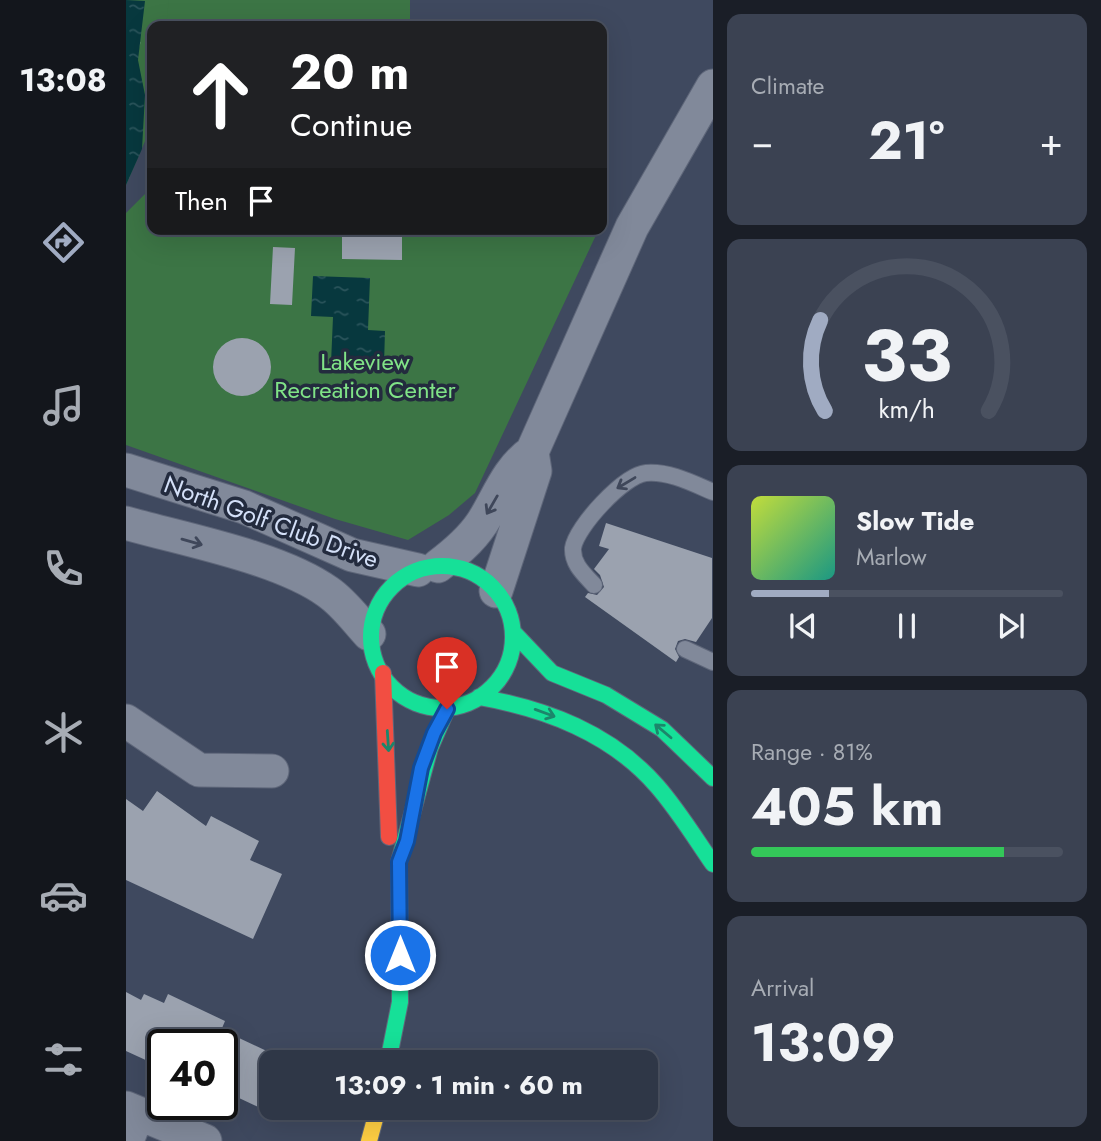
<!DOCTYPE html>
<html lang="en">
<head>
<meta charset="utf-8">
<style>
  body { margin:0; font-family:Jost,sans-serif; background:#3b4252; color:#f1f3f6; height:100vh; display:flex; flex-direction:column; font-size:26px; white-space:nowrap }
  * { box-sizing:border-box; margin:0 }
  p { font-size:23px; color:#a7acb4 }
  .icon { flex:none; width:38px; height:38px; fill:none; stroke:currentColor; stroke-width:2; stroke-linecap:round; stroke-linejoin:round }
  .map { position:relative; flex:1; overflow:hidden }
  .details { display:flex; flex-direction:column; gap:14px; padding:14px; background:#1a1e27; width:388px }
  .details>* { flex:none }
  .guide { position:absolute; left:21px; top:21px; width:460px; height:214px; border-radius:14px; box-shadow:0 7px 28px #0002,0 0 0 2px #4a5160; background:#202124; color:#fff; overflow:hidden }
  .speed { position:absolute; left:21px; top:1029px; display:flex; gap:14px; font-size:35px; font-weight:700; text-align:center }
  .speed>* { display:grid; place-content:center; width:91px; height:91px; border-radius:50%; background:#2f3747; box-shadow:0 7px 28px #0002,0 0 0 2px #4a5160; line-height:1 }
  .speed .limit { border:4px solid #111; border-radius:10px; background:#fff; color:#111 }
  .pin { position:absolute; display:grid; place-items:center; width:60px; height:60px; color:#fff; margin:-72px -30px; border-radius:50% 50% 50% 0; rotate:-45deg; box-shadow:0 0 7px #0007 }
  .pin .icon { rotate:45deg }
  .me { position:absolute; width:77px; margin:-38px; rotate:0deg; stroke-linejoin:round; filter:drop-shadow(0 0 5px #0008) }
  .turn { display:flex; align-items:center; gap:24px; height:147px; padding:0 28px; font-size:32px }
  .turn .icon { width:91px; height:91px; stroke-width:2.5 }
  .turn b { display:block; font-size:49px; line-height:60px }
  .then { display:flex; align-items:center; height:66px; padding:0 28px; background:#0003; gap:14px; font-size:26px }
  .big { font-size:52px; font-weight:700; line-height:1.1 }
  .details .tile { flex:1; display:flex; flex-direction:column; justify-content:center; gap:10px; min-width:0; padding:0 24px; border-radius:14px; background:#3b4252 }
  .details .dial { align-items:center; gap:0 }
  .dial svg { height:182px; overflow:visible; fill:none; stroke:#4a5160; stroke-width:7; stroke-linecap:round; text-anchor:middle }
  .dial text { fill:#f1f3f6; stroke:none }
  .song { display:flex; align-items:center; gap:21px }
  .cover { width:84px; height:84px; border-radius:10px; background:linear-gradient(135deg,hsl(70 70% 55%),hsl(170 70% 35%)) }
  .played { height:7px; border-radius:4px; background:linear-gradient(90deg,#a0abc2 25%,#4a5160 25%) }
  .keys { display:flex; justify-content:space-around; direction:ltr }
  .heat { display:flex; justify-content:space-between; align-items:center; font-size:38px; direction:ltr }
  .charge { height:10px; border-radius:5px; background:linear-gradient(90deg,#34c759 81%,#4a5160 0) }
  .trip { position:absolute; left:133px; top:1050px; width:399px; height:70px; border-radius:14px; background:#2f3747; box-shadow:0 7px 28px #0002,0 0 0 2px #4a5160; font-weight:700; line-height:70px; text-align:center }
  main { display:flex; flex:1; min-height:0 }
  .dock { display:flex; flex-direction:column; width:126px; justify-content:space-around; align-items:center; background:#13161c; color:#a7acb4 }
  .dock .icon { width:49px; height:49px }
  .dock .selected { color:#a0abc2 }
  .dock b { font-size:32px; color:#f1f3f6 }
  .map>svg:first-child { display:block }
</style>
</head>
<body>
<main>
<nav class="dock">
<b>13:08</b>
<svg class="icon selected" aria-label="directions" viewBox="0 0 24 24"><path d="M12 3l9 9-9 9-9-9zM9 14v-3h6M13 9l2 2-2 2"/></svg>
<svg class="icon" aria-label="music" viewBox="0 0 24 24"><path d="M9 18V5l10-2v13"/><circle cx="6" cy="18" r="3"/><circle cx="16" cy="16" r="3"/></svg>
<svg class="icon" aria-label="phone" viewBox="0 0 24 24"><path d="M5 4h4l2 5-3 2q2 4 5 5l2-3 5 2v4C11 20 4 13 5 4z"/></svg>
<svg class="icon" aria-label="climate" viewBox="0 0 24 24"><path d="M12 3v18M4 7l16 10M4 17L20 7"/></svg>
<svg class="icon" aria-label="car" viewBox="0 0 24 24"><path d="M5 17H2v-5l4-1 3-4h7l3 4 3 1v5h-3M9 17h6M6 11h13"/><circle cx="7" cy="17" r="2"/><circle cx="17" cy="17" r="2"/></svg>
<svg class="icon" aria-label="filters" viewBox="0 0 24 24"><path d="M4 7h16M4 17h16"/><circle cx="9" cy="7" r="2"/><circle cx="15" cy="17" r="2"/></svg>
</nav>
<div class="map">
<svg width="587" height="1141" viewBox="0 0 587 1141">
  <defs>
    <pattern id="grass-tufts" width="24" height="20" patternUnits="userSpaceOnUse" patternTransform="scale(1.75)"><rect width="24" height="20" fill="#3c7545"/><path d="M3 7l-1-3M5 7V3M7 7l1-3M15 17l-1-3M17 17v-4M19 17l1-3" fill="none" stroke="#608f6a"/></pattern>
    <pattern id="water-ripples" width="26" height="14" patternUnits="userSpaceOnUse" patternTransform="scale(1.75)"><rect width="26" height="14" fill="#07383e"/><path d="M2 4q2-2 4 0t4 0M15 11q2-2 4 0t4 0" fill="none" stroke="#2a545b"/></pattern>
  </defs>
  <rect width="100%" height="100%" fill="#3f495f"/>
  <path fill="url(#grass-tufts)" d="M 0,0 L 46,0 L 45,26 L 26,26 L 26,125 L 0,185 Z"/>
  <path fill="#3c7545" d="M 43,0 L 284,0 L 284,26 L 40,26 Z
    M 26,175 L 26,229 L 439,229 L 471,233 L 349,493 L 323,515 L 282,540 L 209,519 L 0,445 L 0,213 L 25,188 Z"/>
  <path fill="url(#water-ripples)" d="M 0,0 L 19,1 L 12,60 L 19,95 L 16,149 L 0,185 Z
    M 187,276 L 244,278 L 242,330 L 259,331 L 258,365 L 205,363 L 207,317 L 185,316 Z"/>
  <path fill="#9ba2af" d="M 216,229 L 276,229 L 276,260 L 216,259 Z
    M 147,247 L 169,248 L 166,305 L 144,304 Z
    M87 367a29 29 0 1 1 58 0a29 29 0 1 1-58 0Z
    M 480,523 L 586,558 L 586,618 L 570,642 L 559,639 L 552,641 L 549,649 L 553,657 L 550,662 L 459,597 L 462,593 L 471,595 L 478,587 L 474,575 L 468,569 L 483,549 L 473,546 Z
    M 31,791 L 80,826 L 85,816 L 133,841 L 124,860 L 156,874 L 127,939 L 0,880 L 0,799 L 17,811 Z
    M 0,992 L 15,1000 L 18,994 L 38,1003 L 42,994 L 99,1021 L 89,1045 L 37,1045 L 37,1068 L 0,1051 Z
    M 96,1030 L 145,1053 L 145,1113 L 96,1090 Z"/>
  <g fill="none" stroke-linecap="round" stroke-linejoin="round">
    <defs>
      <path id="lane" d="M 468,585 C 458,574 446,564 447,548 C 450,527 498,475 520,473 C 543,471 566,483 587,492
        M 559,649 L 587,662"/>
      <path id="street" d="M 0,470 L 118,507 L 226,555 L 292,570
        M 0,523 C 59,540 153,557 202,592 C 218,603 230,620 243,634
        M 312,566 C 328,554 344,541 356,523 C 372,498 381,469 406,452
        M 370,591 L 409,471 L 406,452 L 506,227 L 587,86
        M 0,721 L 73,770 L 146,771
        M 0,1108 L 79,1141
        M 1,1141 L 12,1113"/>
      <path id="fast" d="M245 637a71 71 0 1 1 142 0a71 71 0 1 1-142 0Z
        M 389,634 L 426,673 L 480,695 L 536,729 L 587,778
        M 353,697 C 420,709 485,733 531,786 C 552,810 569,838 587,864
        M 262,1062 L 274,1002 L 273,862 L 304,748 L 321,709"/>
      <path id="slow" d="M 243,1141 L 252,1108"/>
      <path id="jam" d="M 257,673 L 263,837"/>
    </defs>
    <use href="#lane" stroke="#5e6679" stroke-width="18"/>
    <use href="#street" stroke="#5e6679" stroke-width="35"/>
    <use href="#fast" stroke="#5e6679" stroke-width="18"/>
    <use href="#slow" stroke="#5e6679" stroke-width="18"/>
    <use href="#jam" stroke="#5e6679" stroke-width="18"/>
    <use href="#lane" stroke="#81899a" stroke-width="16"/>
    <use href="#street" stroke="#81899a" stroke-width="33"/>
    <use href="#fast" stroke="#16e098" stroke-width="16"/>
    <use href="#slow" stroke="#ffcf43" stroke-width="16"/>
    <use href="#jam" stroke="#f24e42" stroke-width="16"/>
  </g>
  <defs><path id="oneway-shaft" d="M-6 0H5M1.5-3L5.5 0L1.5 3" fill="none" stroke-width="1.6" stroke-linecap="round" stroke-linejoin="round" transform="scale(1.75)"/></defs>
  <g stroke="#3f475a">
    <use href="#oneway-shaft" transform="translate(500 483) rotate(149)"/>
    <use href="#oneway-shaft" transform="translate(366 505) rotate(120)"/>
    <use href="#oneway-shaft" transform="translate(66 542) rotate(16)"/>
  </g>
  <g stroke="#1c866b">
    <use href="#oneway-shaft" transform="translate(419 713) rotate(20)"/>
    <use href="#oneway-shaft" transform="translate(537 731) rotate(-140)"/>
    <use href="#oneway-shaft" transform="translate(262 741) rotate(86)"/>
  </g>
  <g fill="none" stroke-linecap="round" stroke-linejoin="round">
    <defs>
      <path id="route" d="M 274,955 L 273,862 L 281,841 L 295,768 L 308,733 L 321,709"/>
    </defs>
    <use href="#route" stroke="#114b97" stroke-width="18"/>
    <use href="#route" stroke="#1a73e8" stroke-width="12"/>
  </g>
  <g text-anchor="middle" stroke-width="7" stroke-linejoin="round" paint-order="stroke">
    <g font-size="24" fill="#80e387" stroke="#232b3e">
      <text x="239" y="370">Lakeview<tspan x="239" dy="28">Recreation Center</tspan></text>
    </g>
    <g font-size="24" fill="#d4e0f8" stroke="#232b3e">
      <text transform="translate(145 522) rotate(20)" y="8">North Golf Club Drive</text>
    </g>
  </g>
</svg>
<div class="speed"><div class="limit">40</div></div>
<div class="pin" style="left:321px;top:709px;background:#d93025"><svg class="icon" aria-label="arrive" viewBox="0 0 24 24"><path d="M6 21V4h12l-3 4 3 4H6"/></svg></div>
<svg class="me" style="left:274px;top:955px" viewBox="-20 -20 40 40"><circle r="17" fill="#1a73e8" stroke="#fff" stroke-width="3"/><path d="M0-11L8 9 0 5-8 9z" fill="#fff"/></svg>
<div class="trip">13:09 · 1 min · 60 m</div>
<div class="guide">
<div class="turn"><svg class="icon" aria-label="ahead" viewBox="0 0 24 24"><path d="M12 20V5M6 11l6-6 6 6"/></svg><div><b>20 m</b>Continue</div></div>
<div class="then">Then<svg class="icon" aria-label="arrive" viewBox="0 0 24 24"><path d="M6 21V4h12l-3 4 3 4H6"/></svg></div>
</div>
</div>
<section class="details">
<div class="tile"><p>Climate</p>
<div class="heat"><a>−</a><b class="big">21°</b><a>+</a></div>
</div>
<div class="tile dial"><svg viewBox="0 0 100 80">
<path d="M14 69A42 42 0 1 1 86 69"/>
<path d="M14 69A42 42 0 0 1 12 29" stroke="#a0abc2"/>
<text x="50" y="56" font-size="32" font-weight="700">33</text>
<text x="50" y="72" font-size="11">km/h</text>
</svg></div>
<div class="tile">
<div class="song"><i class="cover"></i><div><b>Slow Tide</b><p>Marlow</p></div></div>
<div class="played"></div>
<div class="keys"><svg class="icon" aria-label="previous" viewBox="0 0 24 24"><path d="M18 5L8 12l10 7zM5 5v14"/></svg><svg class="icon" aria-label="pause" viewBox="0 0 24 24"><path d="M8 5v14M16 5v14"/></svg><svg class="icon" aria-label="next" viewBox="0 0 24 24"><path d="M6 5l10 7-10 7zM19 5v14"/></svg></div>
</div>
<div class="tile"><p>Range · 81%</p><b class="big">405 km</b><div class="charge"></div></div>
<div class="tile"><p>Arrival</p><b class="big">13:09</b></div>
</section>
</main>
</body>
</html>
